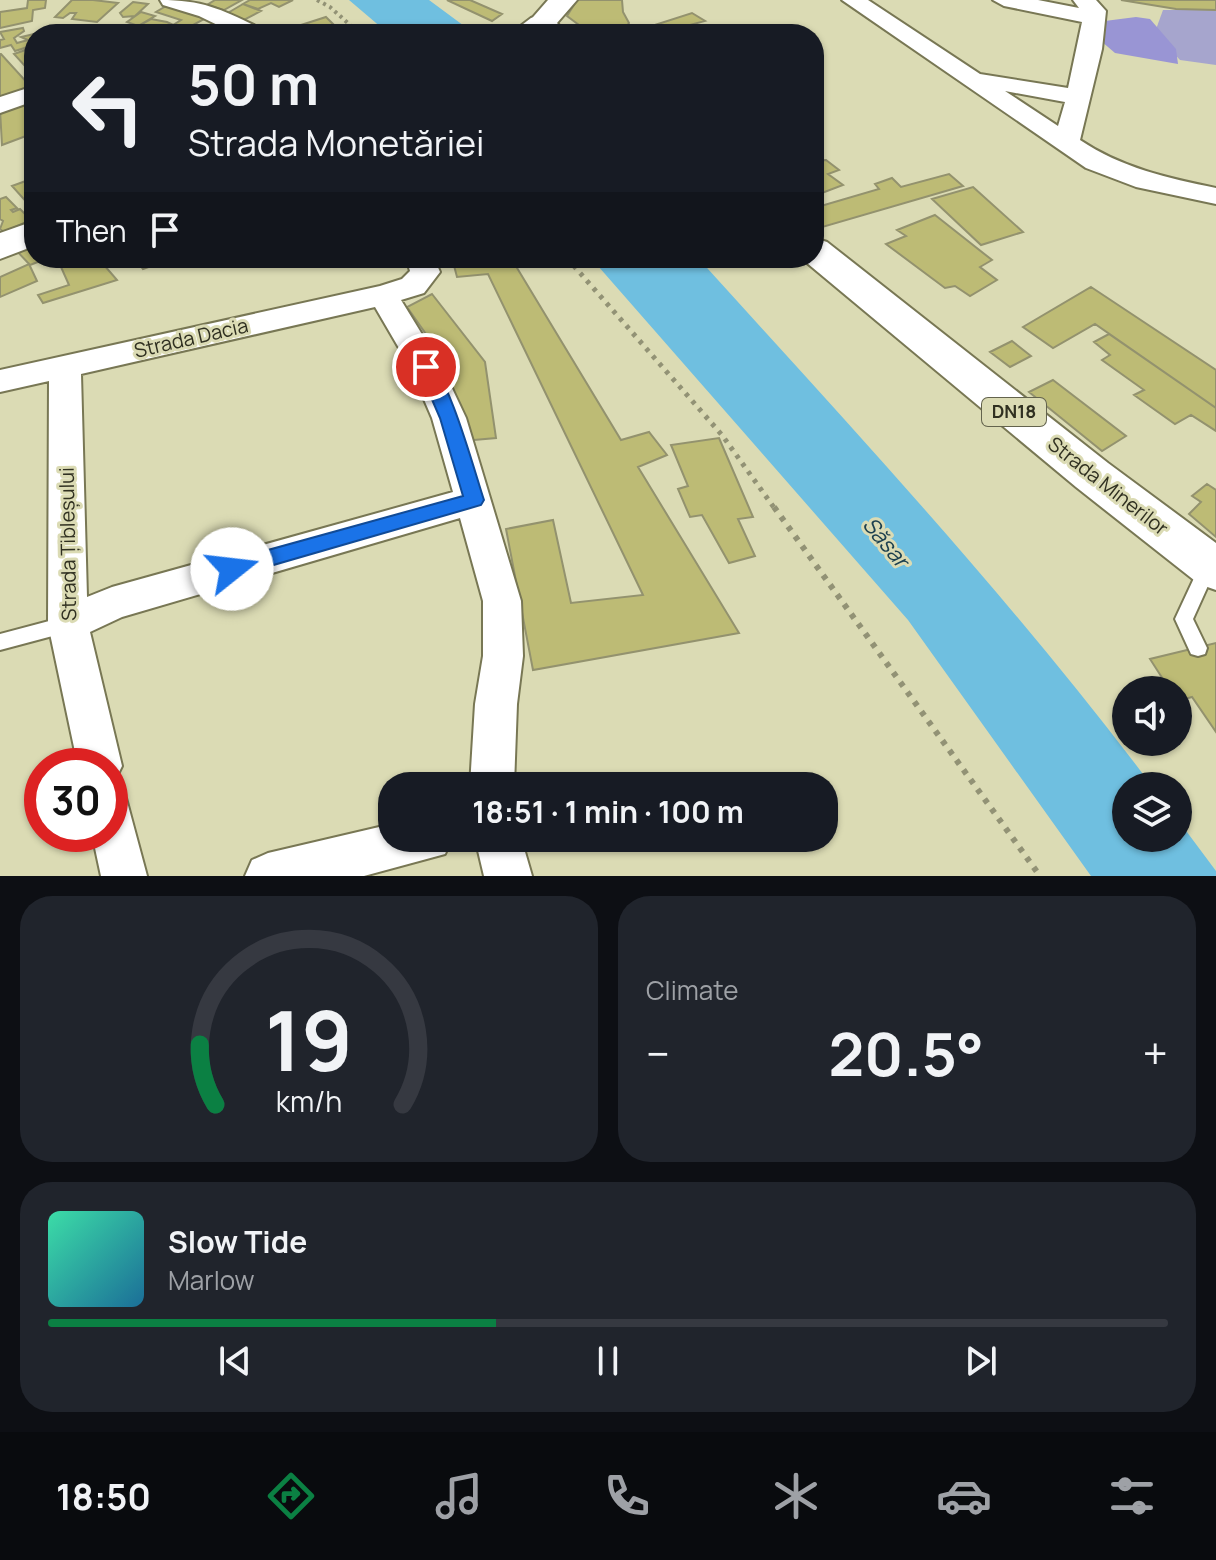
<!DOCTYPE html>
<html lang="en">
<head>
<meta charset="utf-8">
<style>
  body { margin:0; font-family:Manrope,sans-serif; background:#20242c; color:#f1f3f6; height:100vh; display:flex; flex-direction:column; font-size:30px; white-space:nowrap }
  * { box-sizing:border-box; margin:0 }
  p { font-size:26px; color:#9ea1a6 }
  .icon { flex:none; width:44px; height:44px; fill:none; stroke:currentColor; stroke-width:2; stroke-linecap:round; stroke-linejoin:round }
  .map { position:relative; height:876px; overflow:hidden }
  .details { display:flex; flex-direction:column; gap:20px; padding:20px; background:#0d0f14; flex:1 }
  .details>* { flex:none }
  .hud { position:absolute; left:24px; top:24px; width:800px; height:244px; border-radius:32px; box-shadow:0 2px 6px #0004; background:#171b24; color:#f1f3f6; overflow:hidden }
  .buttons { position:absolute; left:1112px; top:676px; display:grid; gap:16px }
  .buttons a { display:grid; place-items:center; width:80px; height:80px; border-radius:50%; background:#171b24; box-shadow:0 2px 6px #0004; font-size:40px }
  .speed { position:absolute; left:24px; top:748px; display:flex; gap:16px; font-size:40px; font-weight:700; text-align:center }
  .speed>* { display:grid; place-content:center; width:104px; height:104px; border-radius:50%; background:#171b24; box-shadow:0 2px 6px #0004; line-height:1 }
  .speed .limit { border:12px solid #d22; background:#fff; color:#111 }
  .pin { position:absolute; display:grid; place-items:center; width:68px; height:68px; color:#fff; margin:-34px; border:4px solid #fff; border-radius:50%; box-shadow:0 2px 8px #0007 }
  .me { position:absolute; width:88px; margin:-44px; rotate:74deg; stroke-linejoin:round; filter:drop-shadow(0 0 6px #0008) }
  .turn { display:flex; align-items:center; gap:28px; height:168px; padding:0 32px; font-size:36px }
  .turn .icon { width:104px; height:104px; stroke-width:2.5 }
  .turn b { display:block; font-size:56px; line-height:68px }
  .then { display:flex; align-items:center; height:76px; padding:0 32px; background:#0003; gap:16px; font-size:30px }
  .big { font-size:60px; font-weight:700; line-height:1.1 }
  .details .card { flex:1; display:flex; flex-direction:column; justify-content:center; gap:12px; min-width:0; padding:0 28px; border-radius:32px; background:#20242c }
  .details .dial { align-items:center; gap:0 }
  .dial svg { height:208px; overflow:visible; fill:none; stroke:#363941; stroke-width:7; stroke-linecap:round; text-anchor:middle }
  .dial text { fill:#f1f3f6; stroke:none }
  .song { display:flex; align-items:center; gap:24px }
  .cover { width:96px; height:96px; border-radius:12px; background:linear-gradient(135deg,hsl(160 70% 55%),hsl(200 70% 35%)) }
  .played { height:8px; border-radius:4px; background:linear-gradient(90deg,#0b8043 40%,#363941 40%) }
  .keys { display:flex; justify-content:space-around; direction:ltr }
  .heat { display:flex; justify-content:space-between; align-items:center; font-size:44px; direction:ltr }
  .details .tiles { flex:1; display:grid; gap:20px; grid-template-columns:1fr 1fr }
  .card:last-child { grid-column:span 2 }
  .trip { position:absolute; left:378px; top:772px; width:460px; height:80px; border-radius:32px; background:#171b24; box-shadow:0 2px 6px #0004; font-weight:700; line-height:80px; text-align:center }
  .tabs { display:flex; height:128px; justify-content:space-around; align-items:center; background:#090b0e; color:#9ea1a6 }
  .tabs .icon { width:56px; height:56px }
  .tabs .current { color:#0b8043 }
  .tabs b { font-size:36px; color:#f1f3f6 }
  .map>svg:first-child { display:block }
</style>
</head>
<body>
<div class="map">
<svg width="1216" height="876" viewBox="0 0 1216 876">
  <rect width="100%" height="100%" fill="#dbdbb4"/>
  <path fill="#a6a5cd" d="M 1163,10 L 1216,10 L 1216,65 L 1180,60 L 1155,32 Z"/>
  <path fill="#9995d4" d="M 1136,17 L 1150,19 L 1176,49 L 1178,64 L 1115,53 L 1094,35 L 1097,22 Z"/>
  <path fill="#6fbfe0" d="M 349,0 L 429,0 L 475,34 L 389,34 Z
    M 591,258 L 698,258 C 853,429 1014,602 1152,786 L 1126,786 L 1126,838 L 1178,838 L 1178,820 L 1216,871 L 1216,876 L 1091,876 L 908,620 Z"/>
  <path fill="#bdbb75" stroke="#93926e" stroke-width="2" d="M 28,0 L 46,0 L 45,8 L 33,10 L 32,21 L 0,28 L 0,12 L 27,8 Z
    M 72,0 L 93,0 L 118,3 L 97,22 L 72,19 L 76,13 L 70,13 L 63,18 L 55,17 Z
    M 215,0 L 242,0 L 224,10 L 207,5 Z
    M 250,0 L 293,0 L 279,7 L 271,3 L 258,9 L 243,4 Z
    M 447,0 L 470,0 L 502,14 L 492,21 Z
    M 577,0 L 622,0 L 623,12 L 629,23 L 624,30 L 609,34 L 591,34 L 567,16 Z
    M 1121,0 L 1216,0 L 1216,10 L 1176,9 Z
    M 133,2 L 148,4 L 135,16 L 123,17 L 120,13 Z
    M 243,4 L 261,11 L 242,21 L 226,14 Z
    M 166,6 L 206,18 L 184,30 L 173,25 L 181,20 L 156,12 Z
    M 141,12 L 155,16 L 138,26 L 127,22 Z
    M 692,13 L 705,21 L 664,32 L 666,34 L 633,32 Z
    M 326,17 L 336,27 L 327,29 L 331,33 L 326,34 L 310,34 L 301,25 Z
    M 151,19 L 167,22 L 184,30 L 173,34 L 158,34 L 138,26 Z
    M 23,28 L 24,31 L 14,38 L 17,43 L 28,40 L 21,37 L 34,34 L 34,45 L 15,51 L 11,45 L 0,48 L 0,40 L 4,39 L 0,32 Z
    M 34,47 L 34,76 L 14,54 Z
    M 0,54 L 1,54 L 32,88 L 0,99 Z
    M 24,101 L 34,111 L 34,133 L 2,145 L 0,110 Z
    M 826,160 L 839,170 L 828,174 L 843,185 L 814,196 L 814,161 Z
    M 949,174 L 963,186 L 819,228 L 814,224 L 814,208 L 879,189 L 875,184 L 892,178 L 901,187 Z
    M 34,178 L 34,206 L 31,207 L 12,186 Z
    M 973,187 L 1023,232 L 981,245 L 932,199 Z
    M 6,197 L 17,208 L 11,210 L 13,212 L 20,209 L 31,220 L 4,232 L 0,229 L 3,221 L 0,219 L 0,199 Z
    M 935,215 L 992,260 L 980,267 L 997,280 L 970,296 L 955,286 L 945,288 L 886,244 L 906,236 L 897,230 Z
    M 34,239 L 34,258 L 48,258 L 30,265 L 14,248 Z
    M 57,258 L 98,258 L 117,280 L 43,303 L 38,295 L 69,285 Z
    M 135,258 L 167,258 L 168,260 L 143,269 Z
    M 452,258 L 511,258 L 621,440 L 649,432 L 667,455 L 638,467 L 739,633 L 533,670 L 506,529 L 553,520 L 571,603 L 643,595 L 488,274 L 457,277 Z
    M 29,264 L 37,281 L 0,297 L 0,277 Z
    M 1091,287 L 1216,370 L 1216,408 L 1095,324 L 1053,348 L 1023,327 Z
    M 432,294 L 485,362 L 496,438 L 463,441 L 449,367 L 407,307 Z
    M 1109,334 L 1216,408 L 1216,431 L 1191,415 L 1175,424 L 1134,395 L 1144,390 L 1102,360 L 1110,355 L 1094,342 Z
    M 1012,341 L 1031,356 L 1010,367 L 990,352 Z
    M 1053,380 L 1126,436 L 1102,451 L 1029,392 Z
    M 719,438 L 753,517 L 738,519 L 755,556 L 729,563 L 702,515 L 690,517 L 678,489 L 688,486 L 671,445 Z
    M 1207,484 L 1216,490 L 1216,537 L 1189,514 L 1201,502 L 1192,496 Z
    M 1216,643 L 1216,732 L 1192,697 L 1178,701 L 1178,690 L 1170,690 L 1150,659 Z"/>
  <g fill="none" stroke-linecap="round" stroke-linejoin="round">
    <defs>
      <path id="lane" d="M 1208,559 L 1214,561 L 1216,568 L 1193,619 L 1207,648 L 1205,654 L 1198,656 L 1191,654 L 1175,619 L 1202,561 Z
        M 68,616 L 75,618 L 77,624 L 75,630 L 0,650 L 0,634 Z"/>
      <path id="street" d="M 160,0 C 205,0 222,10 262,29 L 265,34 L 236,34 L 199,16 L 163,5 Z
        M 842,0 L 868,0 L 980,74 L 1068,88 L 1082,22 L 1004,6 L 993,0 L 1038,0 L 1079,8 L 1073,0 L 1096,0 L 1106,11 L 1102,49 L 1080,140 C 1122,168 1167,178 1216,188 L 1216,204 L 1136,187 L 1086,168 ZM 1005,91 L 1065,102 L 1058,126 Z
        M 34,86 L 34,101 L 0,113 L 0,97 Z
        M 406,258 L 434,258 L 440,272 L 424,293 L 401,300 L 442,367 L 466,418 L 521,601 L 523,656 L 517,704 L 514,786 L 470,786 L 475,704 L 483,656 L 483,601 L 460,518 L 122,617 L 90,632 L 122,766 L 115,780 L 110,783 L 110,766 L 78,766 L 48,624 L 49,381 L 0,392 L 0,370 L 380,286 L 402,279 L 410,271 ZM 375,307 L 410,367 L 432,418 L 453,492 L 112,587 L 87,597 L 81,374 Z
        M 110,791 L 126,798 L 147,876 L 101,876 L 92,834 L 110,834 Z
        M 392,824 L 392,838 L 452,838 L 445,854 L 364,876 L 245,876 L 252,860 L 268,853 Z
        M 475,838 L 521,838 L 532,876 L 484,876 Z"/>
      <path id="secondary" d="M 541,15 L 551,18 L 555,24 L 545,34 L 510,34 L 531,18 Z
        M 34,221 L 34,246 L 0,259 L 0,233 Z"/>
      <path id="primary" d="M 548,0 L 577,0 L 557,23 L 567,34 L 535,34 L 527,24 Z
        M 814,238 L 827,242 L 1108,463 L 1216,543 L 1216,590 L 1199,584 L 1076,487 L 801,258 L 814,258 Z"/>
    </defs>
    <use href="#lane" stroke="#787754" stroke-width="4"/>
    <use href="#street" stroke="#787754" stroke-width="4"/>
    <use href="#secondary" stroke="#787754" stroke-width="4"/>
    <use href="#primary" stroke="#787754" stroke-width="4"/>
    <path stroke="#929275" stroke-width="4" stroke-dasharray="3 4" stroke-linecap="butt" d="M 317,0 L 330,7 L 360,34"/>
    <path stroke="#929275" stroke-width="5" stroke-dasharray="4 6" stroke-linecap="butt" d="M 567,258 L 722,435 L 775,509"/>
    <path stroke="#929275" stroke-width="6" stroke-dasharray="5 7" stroke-linecap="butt" d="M 774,507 L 1040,876"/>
    <use href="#lane" fill="#fff" fill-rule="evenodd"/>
    <use href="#street" fill="#fff" fill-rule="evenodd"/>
    <use href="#secondary" fill="#fff" fill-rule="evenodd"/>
    <use href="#primary" fill="#fff" fill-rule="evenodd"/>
  </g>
  <path fill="#1a73e8" stroke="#114b97" stroke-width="2" d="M 426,361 C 447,367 476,477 484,500 L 481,505 L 232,577 L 225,575 L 222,569 L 225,563 L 232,560 L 463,496 L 440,418 L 418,367 Z"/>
  <g text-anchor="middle" stroke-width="6" stroke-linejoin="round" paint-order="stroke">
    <rect fill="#dbdbb4" stroke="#63634d" stroke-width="2" x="982" y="398" width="64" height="28" rx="6"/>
    <g font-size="18" font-weight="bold" fill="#303021">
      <text x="1014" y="418">DN18</text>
    </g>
    <g font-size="20" fill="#303021" stroke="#dbdbb4">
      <text transform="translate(191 338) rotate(-13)" y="7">Strada Dacia</text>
      <text transform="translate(1108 486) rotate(38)" y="7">Strada Minerilor</text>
      <text transform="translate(68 544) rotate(-91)" y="7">Strada Țibleșului</text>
    </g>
    <g font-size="22" font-style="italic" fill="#1c404f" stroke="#dbdbb4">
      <text transform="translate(886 542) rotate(50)" y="8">Săsar</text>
    </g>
  </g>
</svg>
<div class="buttons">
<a><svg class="icon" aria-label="sound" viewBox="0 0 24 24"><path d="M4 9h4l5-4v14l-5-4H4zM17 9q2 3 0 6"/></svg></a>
<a><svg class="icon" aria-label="layers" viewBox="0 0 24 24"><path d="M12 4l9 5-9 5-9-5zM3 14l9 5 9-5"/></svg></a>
</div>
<div class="speed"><div class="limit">30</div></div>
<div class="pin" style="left:426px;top:367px;background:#d93025"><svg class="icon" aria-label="arrive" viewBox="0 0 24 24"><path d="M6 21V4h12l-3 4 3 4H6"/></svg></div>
<svg class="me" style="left:232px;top:569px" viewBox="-20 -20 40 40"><circle r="19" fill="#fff"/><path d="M0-13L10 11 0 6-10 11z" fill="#1a73e8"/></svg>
<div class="trip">18:51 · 1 min · 100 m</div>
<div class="hud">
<div class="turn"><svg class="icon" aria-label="left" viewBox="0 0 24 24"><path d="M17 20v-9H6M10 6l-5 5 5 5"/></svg><div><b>50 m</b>Strada Monetăriei</div></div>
<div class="then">Then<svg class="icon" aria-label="arrive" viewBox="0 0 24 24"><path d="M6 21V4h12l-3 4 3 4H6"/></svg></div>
</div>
</div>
<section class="details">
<div class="tiles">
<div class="card dial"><svg viewBox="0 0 100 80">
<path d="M14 69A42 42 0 1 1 86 69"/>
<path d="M14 69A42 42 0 0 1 8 46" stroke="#0b8043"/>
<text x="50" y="56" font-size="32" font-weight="700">19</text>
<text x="50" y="72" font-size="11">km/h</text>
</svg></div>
<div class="card"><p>Climate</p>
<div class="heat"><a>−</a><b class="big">20.5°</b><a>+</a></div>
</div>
<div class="card">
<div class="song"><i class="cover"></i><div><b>Slow Tide</b><p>Marlow</p></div></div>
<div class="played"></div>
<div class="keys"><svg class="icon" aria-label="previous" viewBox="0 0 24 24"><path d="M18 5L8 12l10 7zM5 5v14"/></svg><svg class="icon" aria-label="pause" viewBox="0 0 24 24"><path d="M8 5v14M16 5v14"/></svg><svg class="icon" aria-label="next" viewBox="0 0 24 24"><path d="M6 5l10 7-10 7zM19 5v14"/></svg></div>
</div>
</div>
</section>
<nav class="tabs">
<b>18:50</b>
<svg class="icon current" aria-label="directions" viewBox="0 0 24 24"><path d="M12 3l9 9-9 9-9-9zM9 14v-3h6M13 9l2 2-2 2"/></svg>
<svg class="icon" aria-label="music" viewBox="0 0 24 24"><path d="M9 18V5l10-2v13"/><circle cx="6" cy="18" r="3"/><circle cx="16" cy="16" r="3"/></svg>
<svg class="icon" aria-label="phone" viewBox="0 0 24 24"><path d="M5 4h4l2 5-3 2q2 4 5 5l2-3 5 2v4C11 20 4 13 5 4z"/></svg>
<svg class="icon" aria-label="climate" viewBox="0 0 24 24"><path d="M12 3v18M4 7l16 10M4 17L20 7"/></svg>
<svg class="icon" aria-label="car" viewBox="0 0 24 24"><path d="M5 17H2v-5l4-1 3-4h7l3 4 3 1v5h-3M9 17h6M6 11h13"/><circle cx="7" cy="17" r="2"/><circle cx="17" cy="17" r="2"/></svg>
<svg class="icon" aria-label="filters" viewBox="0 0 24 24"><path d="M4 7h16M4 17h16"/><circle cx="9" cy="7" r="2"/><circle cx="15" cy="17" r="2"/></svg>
</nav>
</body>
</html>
